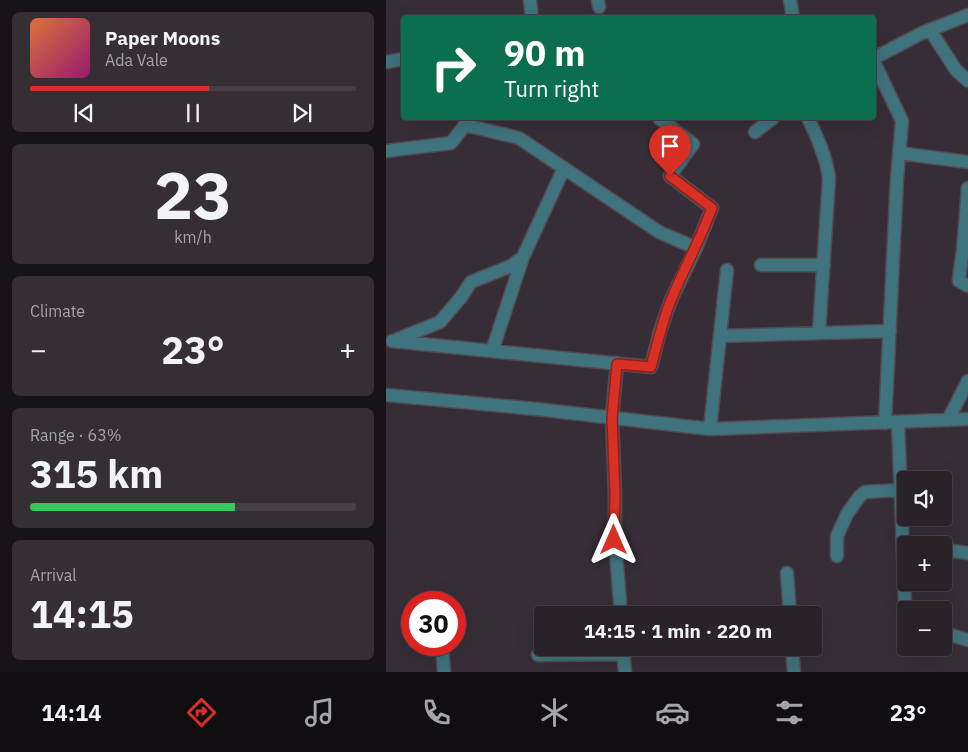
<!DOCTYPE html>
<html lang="en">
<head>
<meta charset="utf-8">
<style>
  body { margin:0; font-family:"IBM Plex Sans",sans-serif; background:#352f34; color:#f1f3f6; height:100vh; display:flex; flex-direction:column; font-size:19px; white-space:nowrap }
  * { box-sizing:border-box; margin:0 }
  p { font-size:16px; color:#a5a4a8 }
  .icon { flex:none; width:28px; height:28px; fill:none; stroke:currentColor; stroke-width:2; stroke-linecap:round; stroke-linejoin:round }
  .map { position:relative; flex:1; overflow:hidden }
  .sheet { display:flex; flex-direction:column; gap:12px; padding:12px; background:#171316; width:386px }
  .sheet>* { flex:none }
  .hud { position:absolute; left:15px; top:15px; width:475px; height:105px; border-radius:5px; box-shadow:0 5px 20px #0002,0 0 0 1px #453f45; background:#0b6e4f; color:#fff; overflow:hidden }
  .controls { position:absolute; left:511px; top:471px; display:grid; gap:10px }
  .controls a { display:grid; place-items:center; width:55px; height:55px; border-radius:5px; background:#292228; box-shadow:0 5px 20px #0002,0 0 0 1px #453f45; font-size:25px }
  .speed { position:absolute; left:15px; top:591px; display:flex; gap:10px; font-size:25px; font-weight:700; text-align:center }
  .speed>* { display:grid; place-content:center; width:65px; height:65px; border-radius:50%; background:#292228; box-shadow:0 5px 20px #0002,0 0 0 1px #453f45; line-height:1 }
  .speed .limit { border:8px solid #d22; background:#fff; color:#111 }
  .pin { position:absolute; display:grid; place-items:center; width:42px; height:42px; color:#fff; margin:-51px -21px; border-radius:50% 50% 50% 0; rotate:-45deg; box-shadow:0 0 5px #0007 }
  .pin .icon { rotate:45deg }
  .me { position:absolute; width:55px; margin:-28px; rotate:0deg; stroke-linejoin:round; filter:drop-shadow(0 0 4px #0008) }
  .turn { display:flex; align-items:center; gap:18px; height:105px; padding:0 20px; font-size:22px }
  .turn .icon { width:65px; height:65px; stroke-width:2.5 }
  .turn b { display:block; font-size:35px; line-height:42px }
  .big { font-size:38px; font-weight:700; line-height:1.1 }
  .sheet .widget { flex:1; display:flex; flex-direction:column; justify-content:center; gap:8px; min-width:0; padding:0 18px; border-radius:8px; background:#352f34 }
  .sheet .dial { align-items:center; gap:0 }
  .dial b { font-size:65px; line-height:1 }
  .song { display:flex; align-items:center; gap:15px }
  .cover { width:60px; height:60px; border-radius:8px; background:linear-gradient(135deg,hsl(20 70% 55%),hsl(320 70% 35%)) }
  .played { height:5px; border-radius:2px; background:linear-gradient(90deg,#d93025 55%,#453f45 55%) }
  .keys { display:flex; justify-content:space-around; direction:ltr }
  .heat { display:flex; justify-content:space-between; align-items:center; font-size:28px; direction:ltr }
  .charge { height:8px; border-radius:4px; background:linear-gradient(90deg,#34c759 63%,#453f45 0) }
  .trip { position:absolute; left:148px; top:606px; width:288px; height:50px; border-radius:5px; background:#292228; box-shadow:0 5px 20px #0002,0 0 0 1px #453f45; font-weight:700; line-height:50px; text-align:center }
  .tabs { display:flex; height:80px; justify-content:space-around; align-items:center; background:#100e10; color:#a5a4a8 }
  .tabs .icon { width:35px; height:35px }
  .tabs .current { color:#d93025 }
  .tabs b { font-size:22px; color:#f1f3f6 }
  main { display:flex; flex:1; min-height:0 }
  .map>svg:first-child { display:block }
</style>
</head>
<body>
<main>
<section class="sheet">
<div class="widget">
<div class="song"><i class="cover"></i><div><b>Paper Moons</b><p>Ada Vale</p></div></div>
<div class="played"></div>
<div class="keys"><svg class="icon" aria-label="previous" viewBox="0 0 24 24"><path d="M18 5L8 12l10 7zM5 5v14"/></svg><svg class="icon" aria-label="pause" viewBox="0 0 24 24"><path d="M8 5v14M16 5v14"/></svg><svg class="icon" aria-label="next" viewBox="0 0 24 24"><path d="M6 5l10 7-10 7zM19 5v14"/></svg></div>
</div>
<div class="widget dial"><b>23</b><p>km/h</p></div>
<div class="widget"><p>Climate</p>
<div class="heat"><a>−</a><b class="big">23°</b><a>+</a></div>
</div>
<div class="widget"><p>Range · 63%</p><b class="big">315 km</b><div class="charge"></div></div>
<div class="widget"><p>Arrival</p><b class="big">14:15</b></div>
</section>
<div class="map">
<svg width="582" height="672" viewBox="0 0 582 672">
  <rect width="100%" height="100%" fill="#372d36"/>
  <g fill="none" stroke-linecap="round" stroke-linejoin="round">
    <defs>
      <path id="minor" d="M 144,0 L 146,18
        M 212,0 L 213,7
        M 404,0 L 407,18
        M 544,30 L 570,70 L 582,81
        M 488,58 L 536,33 L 582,15
        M 0,62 L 18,59
        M 488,62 L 516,121 L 511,178 L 499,423
        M 422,118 C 431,137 440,156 443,178 L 433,332
        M 369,132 L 387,118
        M 0,151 L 65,143 L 79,125 L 133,138 L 273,232 L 310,248
        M 513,153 L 582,162
        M 582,188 L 577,250 L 573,278 L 573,281 L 582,286
        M 375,265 L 438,265
        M 334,336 L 504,331
        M 12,339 L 54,322 L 76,296 L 85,282 L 125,266 L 137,257 L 178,168
        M 6,341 L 265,367 L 274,331 L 285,300 L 310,248 L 326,208 L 284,176 L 307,144 L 273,118
        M 106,351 L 137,257
        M 231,363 L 226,417 L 229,494 L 229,540 L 235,615
        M 0,395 L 150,409 L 324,429 L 582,419
        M 562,420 L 582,381
        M 512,422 L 520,628
        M 324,429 L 341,270
        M 567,551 L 582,553
        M 451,556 L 451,536 L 461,514 L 474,496 L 479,492 L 515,490
        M 401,573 L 404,615
        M 558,633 L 582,640
        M 56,645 L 58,672
        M 237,648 L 239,672
        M 406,648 L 408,672
        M 152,655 L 237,654"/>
    </defs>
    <use href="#minor" stroke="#544a53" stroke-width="15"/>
    <use href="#minor" stroke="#3f737d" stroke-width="12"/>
  </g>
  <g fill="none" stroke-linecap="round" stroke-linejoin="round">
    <defs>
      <path id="route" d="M 228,540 L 229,494 L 226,418 L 231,364 L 265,367 C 271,345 276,322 285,300 C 298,269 314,240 326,208 L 284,176"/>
    </defs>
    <use href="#route" stroke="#8d1f18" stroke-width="12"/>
    <use href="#route" stroke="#d93025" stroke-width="9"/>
  </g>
</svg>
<div class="controls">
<a><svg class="icon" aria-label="sound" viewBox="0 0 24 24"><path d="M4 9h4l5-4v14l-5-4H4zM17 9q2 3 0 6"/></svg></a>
<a>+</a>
<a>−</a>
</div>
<div class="speed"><div class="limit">30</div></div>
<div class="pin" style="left:284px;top:176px;background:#d93025"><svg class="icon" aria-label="arrive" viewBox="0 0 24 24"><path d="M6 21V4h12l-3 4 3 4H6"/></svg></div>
<svg class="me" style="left:228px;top:540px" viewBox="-20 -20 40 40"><path d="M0-17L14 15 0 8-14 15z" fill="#d93025" stroke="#fff" stroke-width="4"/></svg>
<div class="trip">14:15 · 1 min · 220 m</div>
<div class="hud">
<div class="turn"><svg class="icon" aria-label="right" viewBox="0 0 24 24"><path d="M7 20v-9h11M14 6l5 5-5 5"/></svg><div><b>90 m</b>Turn right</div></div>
</div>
</div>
</main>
<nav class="tabs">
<b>14:14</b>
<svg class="icon current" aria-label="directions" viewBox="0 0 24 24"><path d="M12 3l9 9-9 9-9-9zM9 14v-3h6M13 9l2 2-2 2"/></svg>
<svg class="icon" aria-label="music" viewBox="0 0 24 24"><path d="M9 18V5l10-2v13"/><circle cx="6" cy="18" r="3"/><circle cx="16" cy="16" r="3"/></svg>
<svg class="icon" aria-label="phone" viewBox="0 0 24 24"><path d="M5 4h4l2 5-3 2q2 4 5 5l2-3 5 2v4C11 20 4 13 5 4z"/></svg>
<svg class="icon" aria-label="climate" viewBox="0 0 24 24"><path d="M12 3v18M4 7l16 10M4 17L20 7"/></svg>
<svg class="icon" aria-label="car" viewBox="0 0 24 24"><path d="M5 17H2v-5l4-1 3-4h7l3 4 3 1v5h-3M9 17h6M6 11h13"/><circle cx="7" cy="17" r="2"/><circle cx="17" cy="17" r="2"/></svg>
<svg class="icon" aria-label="filters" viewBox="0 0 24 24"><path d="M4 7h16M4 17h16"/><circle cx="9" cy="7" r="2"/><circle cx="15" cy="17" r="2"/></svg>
<b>23°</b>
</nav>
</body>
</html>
